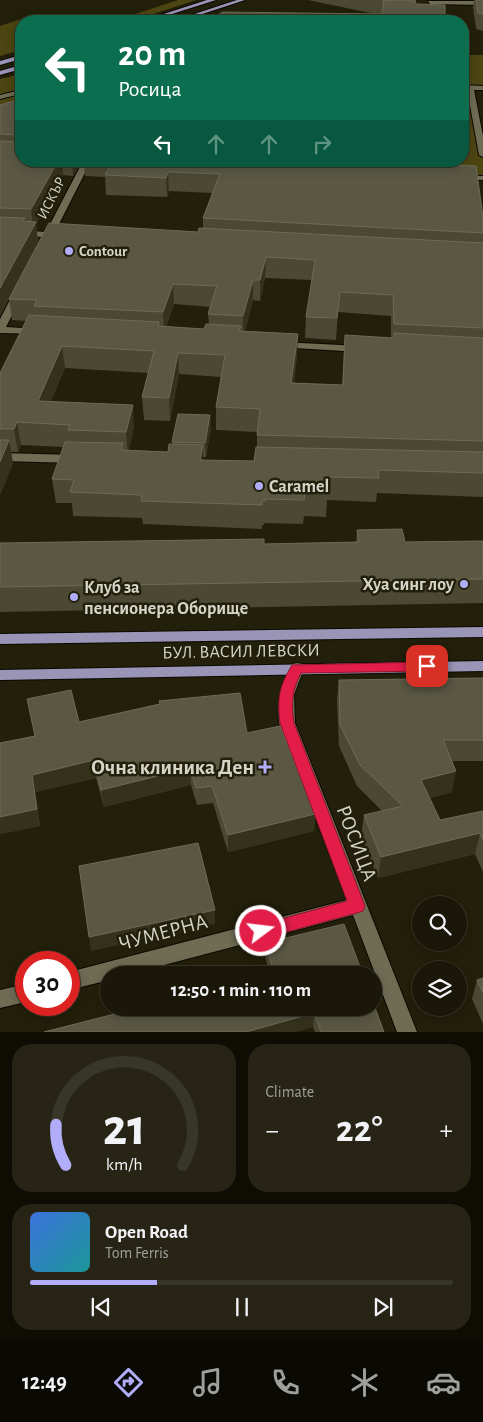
<!DOCTYPE html>
<html lang="en">
<head>
<meta charset="utf-8">
<style>
  body { margin:0; font-family:"Alegreya Sans",sans-serif; background:#272416; color:#f1f3f6; height:100vh; display:flex; flex-direction:column; font-size:19px; white-space:nowrap }
  * { box-sizing:border-box; margin:0 }
  p { font-size:16px; color:#9f9f9c }
  .icon { flex:none; width:28px; height:28px; fill:none; stroke:currentColor; stroke-width:2; stroke-linecap:round; stroke-linejoin:round }
  .map { position:relative; height:1032px; overflow:hidden }
  .sheet { display:flex; flex-direction:column; gap:12px; padding:12px; background:#0e0d04; flex:1 }
  .sheet>* { flex:none }
  .hud { position:absolute; left:15px; top:15px; width:454px; height:152px; border-radius:20px; box-shadow:0 2px 12px #0003,0 0 0 1px #383629; background:#0b6e4f; color:#fff; overflow:hidden }
  .tools { position:absolute; left:412px; top:896px; display:grid; gap:10px }
  .tools a { display:grid; place-items:center; width:55px; height:55px; border-radius:50%; background:#1a1708; box-shadow:0 2px 12px #0003,0 0 0 1px #383629; font-size:25px }
  .speed { position:absolute; left:15px; top:951px; display:flex; gap:10px; font-size:25px; font-weight:700; text-align:center }
  .speed>* { display:grid; place-content:center; width:65px; height:65px; border-radius:50%; background:#1a1708; box-shadow:0 2px 12px #0003,0 0 0 1px #383629; line-height:1 }
  .speed .limit { border:8px solid #d22; background:#fff; color:#111 }
  .pin { position:absolute; display:grid; place-items:center; width:42px; height:42px; color:#fff; margin:-21px; border-radius:10px; box-shadow:0 2px 8px #0006 }
  .me { position:absolute; width:55px; margin:-28px; rotate:75deg; stroke-linejoin:round; filter:drop-shadow(0 0 4px #0008) }
  .turn { display:flex; align-items:center; gap:18px; height:105px; padding:0 20px; font-size:22px }
  .turn .icon { width:65px; height:65px; stroke-width:2.5 }
  .turn b { display:block; font-size:35px; line-height:42px }
  .lanes { display:flex; align-items:center; height:48px; padding:0 20px; background:#0003; justify-content:center; gap:25px; direction:ltr }
  .lanes .off { opacity:.35 }
  .big { font-size:38px; font-weight:700; line-height:1.1 }
  .sheet .tile { flex:1; display:flex; flex-direction:column; justify-content:center; gap:8px; min-width:0; padding:0 18px; border-radius:20px; background:#272416 }
  .sheet .dial { align-items:center; gap:0 }
  .dial svg { height:130px; overflow:visible; fill:none; stroke:#383629; stroke-width:7; stroke-linecap:round; text-anchor:middle }
  .dial text { fill:#f1f3f6; stroke:none }
  .song { display:flex; align-items:center; gap:15px }
  .cover { width:60px; height:60px; border-radius:8px; background:linear-gradient(135deg,hsl(220 70% 55%),hsl(180 70% 35%)) }
  .played { height:5px; border-radius:2px; background:linear-gradient(90deg,#b2adf9 30%,#383629 30%) }
  .keys { display:flex; justify-content:space-around; direction:ltr }
  .heat { display:flex; justify-content:space-between; align-items:center; font-size:28px; direction:ltr }
  .sheet .tiles { flex:1; display:grid; gap:12px; grid-template-columns:1fr 1fr }
  .tile:last-child { grid-column:span 2 }
  .trip { position:absolute; left:100px; top:966px; width:282px; height:50px; border-radius:25px; background:#1a1708; box-shadow:0 2px 12px #0003,0 0 0 1px #383629; font-weight:700; line-height:50px; text-align:center }
  .dock { display:flex; height:80px; justify-content:space-around; align-items:center; background:#0a0903; color:#9f9f9c }
  .dock .icon { width:35px; height:35px }
  .dock .current { color:#b2adf9 }
  .dock b { font-size:22px; color:#f1f3f6 }
  .map>svg:first-child { display:block }
</style>
</head>
<body>
<div class="map">
<svg width="483" height="1032" viewBox="0 0 483 1032">
  <rect width="100%" height="100%" fill="#221f0a"/>
  <path fill="#4d4512" d="M 178,0 L 196,0 L 132,21 L 114,21 Z
    M 33,15 L 69,21 L 21,21 L 21,50 L 0,56 L 0,26 Z
    M 466,55 L 483,55 L 483,88 L 470,87 L 483,155 L 483,178 L 398,174 L 399,161 L 462,161 L 463,87 L 470,87 Z
    M 21,74 L 21,117 L 0,123 L 0,79 Z"/>
  <g fill="none" stroke-linecap="round" stroke-linejoin="round">
    <defs>
      <path id="street" d="M 428,1 L 483,1 L 483,5 L 430,4 Z
        M 462,85 L 483,86 L 483,90 L 474,90 L 483,136 L 483,157 L 479,155 L 467,89 L 462,89 Z
        M 21,90 L 21,94 L 0,99 L 0,95 Z
        M 83,161 L 91,161 L 55,232 L 62,233 L 62,237 L 52,237 L 47,242 L 43,239 L 44,237 L 0,235 L 0,229 L 46,232 Z
        M 457,175 L 483,176 L 483,180 L 460,179 L 457,179 Z
        M 18,291 L 23,294 L 6,327 L 39,329 L 43,330 L 43,334 L 0,333 L 0,319 L 13,294 Z
        M 281,342 L 361,346 L 366,349 L 361,352 L 277,347 L 276,345 Z
        M 0,453 L 76,455 L 82,459 L 76,463 L 0,461 Z
        M 297,663 L 302,664 L 304,668 L 294,695 L 295,723 L 417,1032 L 397,1032 L 353,915 L 126,975 L 109,975 L 109,980 L 69,990 L 69,972 L 347,900 L 279,723 C 277,701 281,684 292,664 Z
        M 26,984 L 26,1002 L 0,1008 L 0,990 Z"/>
      <path id="primary" d="M 207,0 L 216,0 L 150,21 L 142,21 Z
        M 237,0 L 245,0 L 181,21 L 173,21 Z
        M 21,55 L 21,59 L 0,65 L 0,61 Z
        M 21,65 L 21,69 L 0,75 L 0,71 Z
        M 483,627 L 483,637 L 0,644 L 0,634 Z
        M 483,661 L 483,671 L 0,680 L 0,670 Z"/>
    </defs>
    <use href="#street" stroke="#0c0900" stroke-width="2"/>
    <use href="#primary" stroke="#0c0900" stroke-width="2"/>
    <use href="#street" fill="#6f6c54" fill-rule="evenodd"/>
    <use href="#primary" fill="#9a95b7" fill-rule="evenodd"/>
  </g>
  <path fill="#4b4833" fill-rule="evenodd" d="M 308,0 L 415,0 L 416,4 L 445,21 L 375,14 Z
    M 474,0 L 483,0 L 483,31 L 476,29 L 473,7 Z
    M 21,99 L 21,161 L 82,161 L 73,176 L 63,175 L 36,224 L 38,242 L 18,282 L 198,232 L 203,228 L 203,218 L 212,193 L 169,191 L 167,197 L 106,195 L 105,177 L 85,176 L 84,161 L 396,161 L 396,163 L 483,217 L 483,497 L 377,493 L 376,502 L 327,500 L 326,517 L 304,516 L 303,524 L 264,523 L 264,525 L 262,525 L 262,529 L 143,524 L 142,518 L 73,516 L 72,503 L 56,503 L 52,479 L 63,447 L 21,445 L 18,452 L 11,452 L 13,463 L 0,495 L 0,373 L 27,321 L 12,320 L 9,299 L 0,316 L 0,105 ZM 265,278 L 312,280 L 306,317 L 305,338 L 336,340 L 338,312 L 391,316 L 391,338 L 345,335 L 342,385 L 294,383 L 297,355 L 298,334 L 245,331 L 253,300 L 260,301 ZM 174,304 L 211,307 L 208,314 L 209,324 L 204,329 L 166,327 ZM 65,368 L 149,373 L 142,397 L 144,420 L 170,421 L 179,374 L 221,377 L 216,407 L 216,430 L 257,432 L 257,447 L 254,461 L 203,460 L 203,457 L 206,457 L 211,428 L 172,442 L 172,444 L 168,452 L 129,450 L 134,427 L 51,401 Z
    M 357,530 L 405,542 L 483,541 L 483,603 L 0,612 L 0,543 L 264,544 L 356,542 Z
    M 483,678 L 483,761 L 452,761 L 452,792 L 430,798 L 440,820 L 483,811 L 483,872 L 475,854 L 378,878 L 361,836 L 364,815 L 382,811 L 357,786 L 339,746 L 337,701 L 339,680 Z
    M 79,722 L 247,733 L 315,814 L 314,831 L 228,852 L 213,803 L 197,805 L 191,785 L 104,807 L 96,778 L 35,792 L 40,826 L 0,834 L 0,743 L 34,736 Z
    M 265,943 L 363,975 L 270,973 L 265,957 Z
    M 483,978 L 483,1024 L 472,999 L 477,980 Z
    M 374,1008 L 384,1032 L 315,1032 L 313,1027 L 294,1032 L 44,1032 Z"/>
  <path fill="#35321c" d="M 58,161 L 62,161 L 63,175 L 36,224 L 38,242 L 0,316 L 0,288 L 23,221 L 25,218 L 28,236 L 33,227 L 31,209 Z
    M 72,161 L 82,161 L 73,176 Z
    M 168,172 L 169,191 L 167,197 L 166,178 Z
    M 266,257 L 265,278 L 260,301 L 260,280 Z
    M 253,280 L 253,300 L 243,338 L 243,316 Z
    M 173,284 L 174,304 L 164,333 L 163,312 Z
    M 298,334 L 297,355 L 291,405 L 291,383 Z
    M 62,346 L 65,368 L 41,424 L 38,401 Z
    M 178,353 L 179,374 L 170,421 L 169,398 Z
    M 133,405 L 134,427 L 128,455 L 126,432 Z
    M 210,415 L 211,428 L 206,457 L 205,443 Z
    M 17,422 L 21,445 L 18,452 L 14,429 Z
    M 9,440 L 13,463 L 0,495 L 0,462 Z
    M 203,445 L 203,468 L 200,460 Z
    M 94,760 L 96,778 L 35,792 L 40,826 L 0,834 L 0,817 L 32,775 Z
    M 190,768 L 191,785 L 104,807 L 101,790 Z
    M 456,771 L 452,792 L 418,801 L 421,780 Z
    M 315,814 L 314,831 L 228,852 L 228,835 Z
    M 480,833 L 475,854 L 378,878 L 381,857 Z
    M 215,910 L 215,924 L 91,951 L 89,937 Z
    M 314,1013 L 313,1027 L 294,1032 L 246,1032 Z"/>
  <path fill="#5a5843" stroke="#6d6b58" d="M 382,0 L 415,0 L 416,4 L 445,5 L 445,21 L 206,21 L 223,12 L 382,14 L 384,0 Z
    M 476,0 L 483,0 L 483,14 L 478,13 Z
    M 21,99 L 21,161 L 58,161 L 31,209 L 0,208 L 0,141 L 19,142 L 21,140 L 20,135 L 0,134 L 0,105 Z
    M 112,161 L 396,161 L 396,163 L 476,166 L 483,217 L 483,233 L 203,218 L 220,174 L 168,172 L 166,178 L 105,175 Z
    M 0,217 L 25,218 L 23,221 L 36,222 L 0,288 Z
    M 49,223 L 198,232 L 199,228 L 483,243 L 483,328 L 394,324 L 393,295 L 340,292 L 337,318 L 306,317 L 315,260 L 266,257 L 260,280 L 253,280 L 243,316 L 208,314 L 217,286 L 173,284 L 163,312 L 34,306 L 37,300 L 9,299 Z
    M 29,315 L 159,322 L 158,326 L 204,329 L 206,324 L 241,326 L 239,331 L 298,334 L 291,383 L 343,385 L 345,335 L 394,338 L 394,333 L 483,338 L 483,441 L 257,435 L 260,409 L 216,407 L 225,355 L 178,353 L 169,398 L 142,397 L 154,351 L 62,346 L 38,401 L 133,405 L 126,432 L 68,430 L 70,425 L 17,422 L 14,429 L 0,429 L 0,373 Z
    M 178,414 L 210,415 L 205,443 L 172,442 Z
    M 0,440 L 9,440 L 0,462 Z
    M 65,442 L 123,443 L 121,450 L 168,452 L 169,444 L 203,445 L 200,460 L 254,461 L 256,447 L 483,452 L 483,473 L 378,470 L 379,478 L 328,477 L 328,493 L 305,493 L 304,500 L 265,499 L 265,501 L 262,501 L 262,505 L 141,501 L 142,495 L 70,492 L 74,480 L 52,479 Z
    M 402,529 L 405,542 L 483,541 L 483,579 L 0,587 L 0,543 L 264,539 L 264,544 L 359,542 L 357,530 Z
    M 483,678 L 483,740 L 443,740 L 456,771 L 421,780 L 440,820 L 483,811 L 483,840 L 480,833 L 381,857 L 364,815 L 403,806 L 360,765 L 340,725 L 339,680 Z
    M 71,690 L 79,722 L 160,704 L 159,701 L 240,693 L 247,733 L 280,726 L 315,814 L 228,835 L 212,786 L 196,788 L 190,768 L 101,790 L 94,760 L 32,775 L 37,809 L 0,817 L 0,743 L 35,736 L 27,699 Z
    M 198,843 L 215,910 L 89,937 L 79,866 Z
    M 344,924 L 363,975 L 262,975 L 274,972 L 265,943 Z
    M 483,978 L 483,993 L 477,980 Z
    M 374,1005 L 384,1032 L 321,1032 L 314,1013 L 246,1032 L 44,1032 L 138,1008 L 374,1008 Z"/>
  <path fill="#e11d48" stroke="#92132f" d="M 427,662 L 432,663 L 434,666 L 432,670 L 427,671 L 301,673 C 292,690 291,704 294,723 L 365,906 L 363,911 L 357,913 L 261,939 L 255,936 L 253,931 L 255,926 L 347,901 L 280,723 C 277,698 279,687 292,665 Z"/>
  <g fill="#b2adf9" stroke="#221f0a" stroke-width="2">
    <circle cx="69" cy="251" r="5"/>
    <circle cx="259" cy="486" r="5"/>
    <circle cx="464" cy="584" r="5"/>
    <circle cx="74" cy="597" r="5"/>
    <path d="M262.5 759.5h5v5h5v5h-5v5h-5v-5h-5v-5h5z"/>
  </g>
  <g text-anchor="middle" stroke-width="5" stroke-linejoin="round" paint-order="stroke">
    <g font-size="15" fill="#d5d4c7" stroke="#221f0a">
      <text transform="translate(51 198) rotate(-63)" y="5">ИСКЪР</text>
    </g>
    <g font-size="15" font-weight="bold" fill="#d5d4c7" stroke="#221f0a" text-anchor="start">
      <text x="79" y="256">Contour</text>
    </g>
    <g font-size="18" font-weight="bold" fill="#d5d4c7" stroke="#221f0a" text-anchor="start">
      <text x="269" y="492">Caramel</text>
      <text x="454" y="590" text-anchor="end">Хуа синг лоу</text>
      <text x="84" y="593">Клуб за<tspan x="84" dy="21">пенсионера Оборище</tspan></text>
    </g>
    <g font-size="18" fill="#d5d4c7" stroke="#221f0a">
      <text transform="translate(241 651) rotate(-1)" y="6">БУЛ. ВАСИЛ ЛЕВСКИ</text>
    </g>
    <g font-size="21" font-weight="bold" fill="#d5d4c7" stroke="#221f0a" text-anchor="end">
      <text x="254" y="774">Очна клиника Ден</text>
    </g>
    <g font-size="21" fill="#d5d4c7" stroke="#221f0a">
      <text transform="translate(357 843) rotate(69)" y="7">РОСИЦА</text>
      <text transform="translate(163 932) rotate(-15)" y="7">ЧУМЕРНА</text>
    </g>
  </g>
</svg>
<div class="tools">
<a><svg class="icon" aria-label="search" viewBox="0 0 24 24"><circle cx="10" cy="10" r="6"/><path d="M15 15l6 6"/></svg></a>
<a><svg class="icon" aria-label="layers" viewBox="0 0 24 24"><path d="M12 4l9 5-9 5-9-5zM3 14l9 5 9-5"/></svg></a>
</div>
<div class="speed"><div class="limit">30</div></div>
<div class="pin" style="left:427px;top:666px;background:#d93025"><svg class="icon" aria-label="arrive" viewBox="0 0 24 24"><path d="M6 21V4h12l-3 4 3 4H6"/></svg></div>
<svg class="me" style="left:261px;top:931px" viewBox="-20 -20 40 40"><circle r="17" fill="#e11d48" stroke="#fff" stroke-width="3"/><path d="M0-11L8 9 0 5-8 9z" fill="#fff"/></svg>
<div class="trip">12:50 · 1 min · 110 m</div>
<div class="hud">
<div class="turn"><svg class="icon" aria-label="left" viewBox="0 0 24 24"><path d="M17 20v-9H6M10 6l-5 5 5 5"/></svg><div><b>20 m</b>Росица</div></div>
<div class="lanes"><svg class="icon" aria-label="left" viewBox="0 0 24 24"><path d="M17 20v-9H6M10 6l-5 5 5 5"/></svg><svg class="icon off" aria-label="ahead" viewBox="0 0 24 24"><path d="M12 20V5M6 11l6-6 6 6"/></svg><svg class="icon off" aria-label="ahead" viewBox="0 0 24 24"><path d="M12 20V5M6 11l6-6 6 6"/></svg><svg class="icon off" aria-label="right" viewBox="0 0 24 24"><path d="M7 20v-9h11M14 6l5 5-5 5"/></svg></div>
</div>
</div>
<section class="sheet">
<div class="tiles">
<div class="tile dial"><svg viewBox="0 0 100 80">
<path d="M14 69A42 42 0 1 1 86 69"/>
<path d="M14 69A42 42 0 0 1 8 44" stroke="#b2adf9"/>
<text x="50" y="56" font-size="32" font-weight="700">21</text>
<text x="50" y="72" font-size="11">km/h</text>
</svg></div>
<div class="tile"><p>Climate</p>
<div class="heat"><a>−</a><b class="big">22°</b><a>+</a></div>
</div>
<div class="tile">
<div class="song"><i class="cover"></i><div><b>Open Road</b><p>Tom Ferris</p></div></div>
<div class="played"></div>
<div class="keys"><svg class="icon" aria-label="previous" viewBox="0 0 24 24"><path d="M18 5L8 12l10 7zM5 5v14"/></svg><svg class="icon" aria-label="pause" viewBox="0 0 24 24"><path d="M8 5v14M16 5v14"/></svg><svg class="icon" aria-label="next" viewBox="0 0 24 24"><path d="M6 5l10 7-10 7zM19 5v14"/></svg></div>
</div>
</div>
</section>
<nav class="dock">
<b>12:49</b>
<svg class="icon current" aria-label="directions" viewBox="0 0 24 24"><path d="M12 3l9 9-9 9-9-9zM9 14v-3h6M13 9l2 2-2 2"/></svg>
<svg class="icon" aria-label="music" viewBox="0 0 24 24"><path d="M9 18V5l10-2v13"/><circle cx="6" cy="18" r="3"/><circle cx="16" cy="16" r="3"/></svg>
<svg class="icon" aria-label="phone" viewBox="0 0 24 24"><path d="M5 4h4l2 5-3 2q2 4 5 5l2-3 5 2v4C11 20 4 13 5 4z"/></svg>
<svg class="icon" aria-label="climate" viewBox="0 0 24 24"><path d="M12 3v18M4 7l16 10M4 17L20 7"/></svg>
<svg class="icon" aria-label="car" viewBox="0 0 24 24"><path d="M5 17H2v-5l4-1 3-4h7l3 4 3 1v5h-3M9 17h6M6 11h13"/><circle cx="7" cy="17" r="2"/><circle cx="17" cy="17" r="2"/></svg>
</nav>
</body>
</html>
